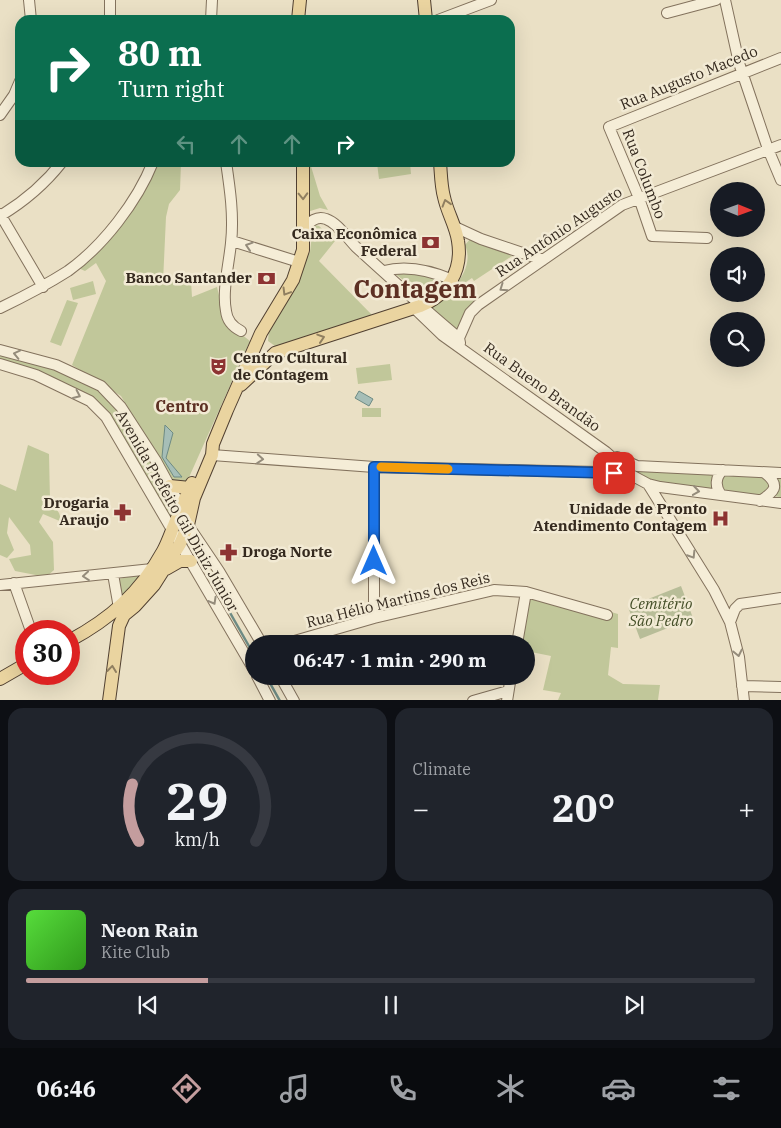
<!DOCTYPE html>
<html lang="en">
<head>
<meta charset="utf-8">
<style>
  body { margin:0; font-family:"IBM Plex Serif",serif; background:#20242c; color:#f1f3f6; height:100vh; display:flex; flex-direction:column; font-size:19px; white-space:nowrap }
  * { box-sizing:border-box; margin:0 }
  p { font-size:16px; color:#9ea1a6 }
  .icon { flex:none; width:28px; height:28px; fill:none; stroke:currentColor; stroke-width:2; stroke-linecap:round; stroke-linejoin:round }
  .map { position:relative; height:700px; overflow:hidden }
  .sheet { display:flex; flex-direction:column; gap:8px; padding:8px; background:#0d0f14; flex:1 }
  .sheet>* { flex:none }
  .guide { position:absolute; left:15px; top:15px; width:500px; height:152px; border-radius:15px; box-shadow:0 5px 20px #0002; background:#0b6e4f; color:#fff; overflow:hidden }
  .needle { width:32px; rotate:91deg }
  .fabs { position:absolute; left:710px; top:182px; display:grid; gap:10px }
  .fabs a { display:grid; place-items:center; width:55px; height:55px; border-radius:50%; background:#171b24; box-shadow:0 5px 20px #0002; font-size:25px }
  .speed { position:absolute; left:15px; top:620px; display:flex; gap:10px; font-size:25px; font-weight:700; text-align:center }
  .speed>* { display:grid; place-content:center; width:65px; height:65px; border-radius:50%; background:#171b24; box-shadow:0 5px 20px #0002; line-height:1 }
  .speed .limit { border:8px solid #d22; background:#fff; color:#111 }
  .pin { position:absolute; display:grid; place-items:center; width:42px; height:42px; color:#fff; margin:-21px; border-radius:10px; box-shadow:0 2px 8px #0006 }
  .me { position:absolute; width:55px; margin:-28px; rotate:0deg; stroke-linejoin:round; filter:drop-shadow(0 0 4px #0008) }
  .turn { display:flex; align-items:center; gap:18px; height:105px; padding:0 20px; font-size:22px }
  .turn .icon { width:65px; height:65px; stroke-width:2.5 }
  .turn b { display:block; font-size:35px; line-height:42px }
  .lanes { display:flex; align-items:center; height:48px; padding:0 20px; background:#0003; justify-content:center; gap:25px; direction:ltr }
  .lanes .off { opacity:.35 }
  .big { font-size:38px; font-weight:800; line-height:1.1 }
  .sheet .card { flex:1; display:flex; flex-direction:column; justify-content:center; gap:8px; min-width:0; padding:0 18px; border-radius:15px; background:#20242c }
  .sheet .dial { align-items:center; gap:0 }
  .dial svg { height:130px; overflow:visible; fill:none; stroke:#363941; stroke-width:7; stroke-linecap:round; text-anchor:middle }
  .dial text { fill:#f1f3f6; stroke:none }
  .song { display:flex; align-items:center; gap:15px }
  .cover { width:60px; height:60px; border-radius:8px; background:linear-gradient(135deg,hsl(110 70% 55%),hsl(110 70% 35%)) }
  .played { height:5px; border-radius:2px; background:linear-gradient(90deg,#c49d9e 25%,#363941 25%) }
  .keys { display:flex; justify-content:space-around; direction:ltr }
  .heat { display:flex; justify-content:space-between; align-items:center; font-size:28px; direction:ltr }
  .sheet .tiles { flex:1; display:grid; gap:8px; grid-template-columns:1fr 1fr }
  .card:last-child { grid-column:span 2 }
  .trip { position:absolute; left:245px; top:635px; width:290px; height:50px; border-radius:25px; background:#171b24; box-shadow:0 5px 20px #0002; font-weight:800; line-height:50px; text-align:center }
  .menu { display:flex; height:80px; justify-content:space-around; align-items:center; background:#090b0e; color:#9ea1a6 }
  .menu .icon { width:35px; height:35px }
  .menu .current { color:#c49d9e }
  .menu b { font-size:22px; color:#f1f3f6 }
  .map>svg:first-child { display:block }
</style>
</head>
<body>
<div class="map">
<svg width="781" height="701" viewBox="0 0 781 701">
  <rect width="100%" height="100%" fill="#eae0c5"/>
  <path fill="#c1c79a" d="M 156,163 L 181,163 L 180,190 L 169,204 L 166,217 L 163,282 L 191,281 L 192,297 L 217,287 C 224,316 227,323 250,341 L 186,484 L 173,484 L 121,396 L 72,365 L 106,281 L 96,263 L 85,271 L 76,267 L 99,246 Z
    M 310,163 L 320,196 L 328,210 L 320,208 L 307,212 Z
    M 377,163 L 410,163 L 411,174 L 379,179 Z
    M 315,225 L 319,226 L 335,241 L 319,261 L 374,317 L 284,346 L 275,346 L 268,341 L 269,330 L 310,252 L 313,226 Z
    M 471,238 L 512,256 L 474,281 L 472,278 L 466,282 L 478,301 L 468,308 L 457,333 L 431,308 C 449,293 476,271 465,245 Z
    M 394,273 L 423,275 L 443,280 L 443,282 L 427,298 Z
    M 93,281 L 96,294 L 73,300 L 70,288 Z
    M 67,300 L 78,303 L 61,346 L 50,342 Z
    M 0,354 L 60,372 L 99,389 L 121,412 L 146,452 L 175,505 L 171,519 L 107,410 L 95,401 L 0,360 Z
    M 390,364 L 392,380 L 358,384 L 356,368 Z
    M 362,408 L 381,408 L 381,417 L 362,417 Z
    M 28,445 L 49,454 L 50,500 L 59,513 L 62,522 L 43,514 L 39,522 L 53,542 L 54,570 L 46,577 L 15,571 L 9,559 L 31,555 L 30,545 L 9,517 L 7,533 L 14,550 L 7,558 L 0,555 L 0,484 L 16,491 Z
    M 629,469 L 781,478 L 781,497 L 684,487 L 653,483 Z
    M 144,573 L 120,597 L 119,579 Z
    M 528,596 L 609,619 L 611,612 L 618,614 L 618,648 L 611,647 L 608,675 L 623,684 L 660,685 L 658,700 L 558,700 L 561,693 L 543,690 L 551,656 L 526,651 L 526,644 L 519,644 Z"/>
  <path fill="#b8bd98" d="M 681,586 L 693,618 L 640,639 L 628,607 Z"/>
  <path fill="#a6beb7" stroke="#6e8b84" d="M 359,391 L 373,399 L 369,406 L 355,398 Z
    M 165,425 L 173,433 L 166,458 L 182,477 L 174,477 L 162,457 Z"/>
  <g fill="none" stroke-linecap="round" stroke-linejoin="round">
    <path stroke="#6e8b84" stroke-width="2.5" d="M 216,588 L 254,655
      M 266,676 L 280,701"/>
    <defs>
      <path id="minor" d="M 29,0 L 31,20
        M 110,0 L 110,20
        M 725,0 L 739,63 L 768,149 L 781,180
        M 667,13 L 716,0
        M 211,20 L 212,0
        M 438,20 L 491,0
        M 0,115 L 14,95 L 20,81
        M 226,162 C 230,189 234,216 231,243 C 229,264 222,291 226,311 C 227,321 233,327 241,331
        M 0,214 L 43,287
        M 0,216 C 25,201 44,185 62,162
        M 455,227 L 481,239 L 543,260
        M 303,229 C 309,223 316,215 326,219 C 338,223 347,238 356,247 C 390,278 424,309 459,338 L 460,343
        M 707,238 L 652,236 L 639,198 L 609,127 L 781,58
        M 232,241 L 299,262
        M 384,271 C 406,265 432,271 453,280
        M 0,308 C 23,297 46,285 68,271 C 103,246 137,202 153,162
        M 414,308 L 442,335 L 606,452 L 633,476 L 648,484 L 660,487 L 781,503
        M 459,338 L 470,313 L 478,305 L 622,205 L 781,145
        M 0,350 L 56,365 L 101,386 L 121,407 L 156,461 L 181,507 L 188,525 L 219,571 L 262,644
        M 0,364 L 36,375 L 90,401 L 106,417 L 254,670
        M 212,455 L 374,467 L 599,472 L 632,476
        M 617,457 L 637,466 L 781,473
        M 648,484 L 714,590 L 730,622 L 739,657 L 744,701
        M 721,495 C 715,487 715,477 723,470
        M 760,501 C 774,492 781,486 765,473
        M 113,574 L 119,608 L 121,611
        M 14,583 L 31,631
        M 0,585 L 152,569
        M 374,618 L 374,467
        M 730,622 L 735,609 L 740,604 L 781,598
        M 284,644 L 374,618 L 494,590 L 526,592 L 607,615
        M 517,644 L 526,592
        M 257,676 L 270,701
        M 280,676 L 294,701
        M 742,686 L 781,687
        M 473,701 L 508,691
        M 507,701 L 511,676"/>
      <path id="major" d="M 424,0 L 426,20
        M 298,20 L 300,0
        M 241,385 L 275,353 L 420,306 C 447,296 463,271 458,241 C 456,226 447,212 444,197 C 441,186 441,174 440,162
        M 170,486 L 190,488
        M 166,569 L 180,561 L 191,561
        M 69,641 C 110,619 140,593 163,551 C 168,542 171,532 175,523 C 180,509 186,496 192,483
        M 0,679 L 26,664
        M 109,701 L 119,626 L 124,615 L 135,606 L 154,585 L 180,544 L 188,525 L 194,498 L 212,455 L 213,444 L 227,410 L 261,333 L 293,280 L 303,250 L 303,162"/>
    </defs>
    <use href="#minor" stroke="#83725d" stroke-width="12"/>
    <use href="#major" stroke="#514031" stroke-width="14"/>
    <use href="#minor" stroke="#f5edd7" stroke-width="10"/>
    <use href="#major" stroke="#ead4a0" stroke-width="12"/>
  </g>
  <defs><path id="oneway-chevron" d="M-2-3.5L2.5 0L-2 3.5" fill="none" stroke-width="1.6" stroke-linecap="round" stroke-linejoin="round" transform="scale(1.25)"/></defs>
  <g stroke="#907f60">
    <use href="#oneway-chevron" transform="translate(303 196) rotate(88)"/>
    <use href="#oneway-chevron" transform="translate(446 203) rotate(-107)"/>
    <use href="#oneway-chevron" transform="translate(286 292) rotate(121)"/>
    <use href="#oneway-chevron" transform="translate(321 338) rotate(-18)"/>
    <use href="#oneway-chevron" transform="translate(112 669) rotate(-83)"/>
  </g>
  <g stroke="#958c7b">
    <use href="#oneway-chevron" transform="translate(249 246) rotate(-162)"/>
    <use href="#oneway-chevron" transform="translate(503 288) rotate(145)"/>
    <use href="#oneway-chevron" transform="translate(17 354) rotate(-167)"/>
    <use href="#oneway-chevron" transform="translate(77 395) rotate(25)"/>
    <use href="#oneway-chevron" transform="translate(260 459) rotate(4)"/>
    <use href="#oneway-chevron" transform="translate(696 491) rotate(8)"/>
    <use href="#oneway-chevron" transform="translate(692 555) rotate(58)"/>
    <use href="#oneway-chevron" transform="translate(86 576) rotate(175)"/>
    <use href="#oneway-chevron" transform="translate(213 601) rotate(61)"/>
    <use href="#oneway-chevron" transform="translate(738 653) rotate(78)"/>
  </g>
  <g fill="none" stroke-linecap="round" stroke-linejoin="round">
    <defs>
      <path id="route" d="M 374,561 L 374,467 L 614,473"/>
    </defs>
    <use href="#route" stroke="#114b97" stroke-width="12"/>
    <use href="#route" stroke="#1a73e8" stroke-width="9"/>
    <path stroke="#f59e0b" stroke-width="9" d="M 381,467 L 448,469"/>
  </g>
  <defs>
    <symbol id="bank-bare" viewBox="-9 -9 18 18"><path d="M-6-4H6V4H-6ZM0-2.3a2.3 2.3 0 1 0 0 4.6a2.3 2.3 0 1 0 0-4.6Z" fill="#8d3332" stroke="#f2ead4" stroke-width="2.5" paint-order="stroke"/></symbol>
    <symbol id="theatre-bare" viewBox="-9 -9 18 18"><path d="M-5-5.5Q0-4 5-5.5V0Q5 5 0 6Q-5 5-5 0ZM-3.3-2.5H-1v1.5H-3.3ZM1-2.5H3.3v1.5H1ZM-2.8 1Q0 5.5 2.8 1Z" fill="#8d3332" stroke="#f2ead4" stroke-width="2.5" paint-order="stroke"/></symbol>
    <symbol id="pharmacy-bare" viewBox="-9 -9 18 18"><path d="M-2-6h4v4h4v4h-4v4h-4v-4h-4v-4h4Z" fill="#8d3332" stroke="#f2ead4" stroke-width="2.5" paint-order="stroke"/></symbol>
    <symbol id="hospital-bare" viewBox="-9 -9 18 18"><path d="M-5-5h3v3.5h4V-5h3V5h-3V1.5h-4V5h-3Z" fill="#8d3332" stroke="#f2ead4" stroke-width="2.5" paint-order="stroke"/></symbol>
  </defs>
  <g fill-rule="evenodd">
    <use href="#bank-bare" x="418" y="230" width="25" height="25"/>
    <use href="#bank-bare" x="254" y="266" width="25" height="25"/>
    <use href="#theatre-bare" x="206" y="354" width="25" height="25"/>
    <use href="#pharmacy-bare" x="110" y="500" width="25" height="25"/>
    <use href="#hospital-bare" x="708" y="506" width="25" height="25"/>
    <use href="#pharmacy-bare" x="216" y="540" width="25" height="25"/>
  </g>
  <g text-anchor="middle" stroke-width="5" stroke-linejoin="round" paint-order="stroke">
    <g font-size="15" fill="#352a1f" stroke="#f2ead4">
      <text transform="translate(689 78) rotate(-22)" y="5">Rua Augusto Macedo</text>
      <text transform="translate(644 174) rotate(69)" y="5">Rua Columbo</text>
      <text transform="translate(559 232) rotate(-34)" y="5">Rua Antônio Augusto</text>
      <text transform="translate(542 387) rotate(36)" y="5">Rua Bueno Brandão</text>
      <text transform="translate(177 511) rotate(60)" y="5">Avenida Prefeito Gil Diniz Júnior</text>
      <text transform="translate(398 600) rotate(-14)" y="5">Rua Hélio Martins dos Reis</text>
    </g>
    <g font-size="15" font-weight="bold" fill="#352a1f" stroke="#f2ead4" text-anchor="end">
      <text x="417" y="239">Caixa Econômica<tspan x="417" dy="17">Federal</tspan></text>
      <text x="252" y="283">Banco Santander</text>
      <text x="233" y="363" text-anchor="start">Centro Cultural<tspan x="233" dy="17">de Contagem</tspan></text>
      <text x="109" y="508">Drogaria<tspan x="109" dy="17">Araujo</tspan></text>
      <text x="707" y="514">Unidade de Pronto<tspan x="707" dy="17">Atendimento Contagem</tspan></text>
      <text x="242" y="557" text-anchor="start">Droga Norte</text>
    </g>
    <g font-size="15" font-style="italic" fill="#454f28" stroke="#f2ead4">
      <text x="661" y="609">Cemitério<tspan x="661" dy="17">São Pedro</tspan></text>
    </g>
    <g font-size="16" font-weight="bold" fill="#5d3023" stroke="#f2ead4">
      <text x="182" y="412">Centro</text>
    </g>
    <g font-size="25" font-weight="bold" fill="#5d3023" stroke="#f2ead4">
      <text x="415" y="298">Contagem</text>
    </g>
  </g>
</svg>
<div class="fabs">
<a><svg class="needle" viewBox="-14 -14 28 28"><path d="M0-13l5 13h-10z" fill="#e53935"/><path d="M0 13l5-13h-10z" fill="#9ea1a6"/></svg></a>
<a><svg class="icon" aria-label="sound" viewBox="0 0 24 24"><path d="M4 9h4l5-4v14l-5-4H4zM17 9q2 3 0 6"/></svg></a>
<a><svg class="icon" aria-label="search" viewBox="0 0 24 24"><circle cx="10" cy="10" r="6"/><path d="M15 15l6 6"/></svg></a>
</div>
<div class="speed"><div class="limit">30</div></div>
<div class="pin" style="left:614px;top:473px;background:#d93025"><svg class="icon" aria-label="arrive" viewBox="0 0 24 24"><path d="M6 21V4h12l-3 4 3 4H6"/></svg></div>
<svg class="me" style="left:374px;top:561px" viewBox="-20 -20 40 40"><path d="M0-17L14 15 0 8-14 15z" fill="#1a73e8" stroke="#fff" stroke-width="4"/></svg>
<div class="trip">06:47 · 1 min · 290 m</div>
<div class="guide">
<div class="turn"><svg class="icon" aria-label="right" viewBox="0 0 24 24"><path d="M7 20v-9h11M14 6l5 5-5 5"/></svg><div><b>80 m</b>Turn right</div></div>
<div class="lanes"><svg class="icon off" aria-label="left" viewBox="0 0 24 24"><path d="M17 20v-9H6M10 6l-5 5 5 5"/></svg><svg class="icon off" aria-label="ahead" viewBox="0 0 24 24"><path d="M12 20V5M6 11l6-6 6 6"/></svg><svg class="icon off" aria-label="ahead" viewBox="0 0 24 24"><path d="M12 20V5M6 11l6-6 6 6"/></svg><svg class="icon" aria-label="right" viewBox="0 0 24 24"><path d="M7 20v-9h11M14 6l5 5-5 5"/></svg></div>
</div>
</div>
<section class="sheet">
<div class="tiles">
<div class="card dial"><svg viewBox="0 0 100 80">
<path d="M14 69A42 42 0 1 1 86 69"/>
<path d="M14 69A42 42 0 0 1 10 34" stroke="#c49d9e"/>
<text x="50" y="56" font-size="32" font-weight="700">29</text>
<text x="50" y="72" font-size="11">km/h</text>
</svg></div>
<div class="card"><p>Climate</p>
<div class="heat"><a>−</a><b class="big">20°</b><a>+</a></div>
</div>
<div class="card">
<div class="song"><i class="cover"></i><div><b>Neon Rain</b><p>Kite Club</p></div></div>
<div class="played"></div>
<div class="keys"><svg class="icon" aria-label="previous" viewBox="0 0 24 24"><path d="M18 5L8 12l10 7zM5 5v14"/></svg><svg class="icon" aria-label="pause" viewBox="0 0 24 24"><path d="M8 5v14M16 5v14"/></svg><svg class="icon" aria-label="next" viewBox="0 0 24 24"><path d="M6 5l10 7-10 7zM19 5v14"/></svg></div>
</div>
</div>
</section>
<nav class="menu">
<b>06:46</b>
<svg class="icon current" aria-label="directions" viewBox="0 0 24 24"><path d="M12 3l9 9-9 9-9-9zM9 14v-3h6M13 9l2 2-2 2"/></svg>
<svg class="icon" aria-label="music" viewBox="0 0 24 24"><path d="M9 18V5l10-2v13"/><circle cx="6" cy="18" r="3"/><circle cx="16" cy="16" r="3"/></svg>
<svg class="icon" aria-label="phone" viewBox="0 0 24 24"><path d="M5 4h4l2 5-3 2q2 4 5 5l2-3 5 2v4C11 20 4 13 5 4z"/></svg>
<svg class="icon" aria-label="climate" viewBox="0 0 24 24"><path d="M12 3v18M4 7l16 10M4 17L20 7"/></svg>
<svg class="icon" aria-label="car" viewBox="0 0 24 24"><path d="M5 17H2v-5l4-1 3-4h7l3 4 3 1v5h-3M9 17h6M6 11h13"/><circle cx="7" cy="17" r="2"/><circle cx="17" cy="17" r="2"/></svg>
<svg class="icon" aria-label="filters" viewBox="0 0 24 24"><path d="M4 7h16M4 17h16"/><circle cx="9" cy="7" r="2"/><circle cx="15" cy="17" r="2"/></svg>
</nav>
</body>
</html>
